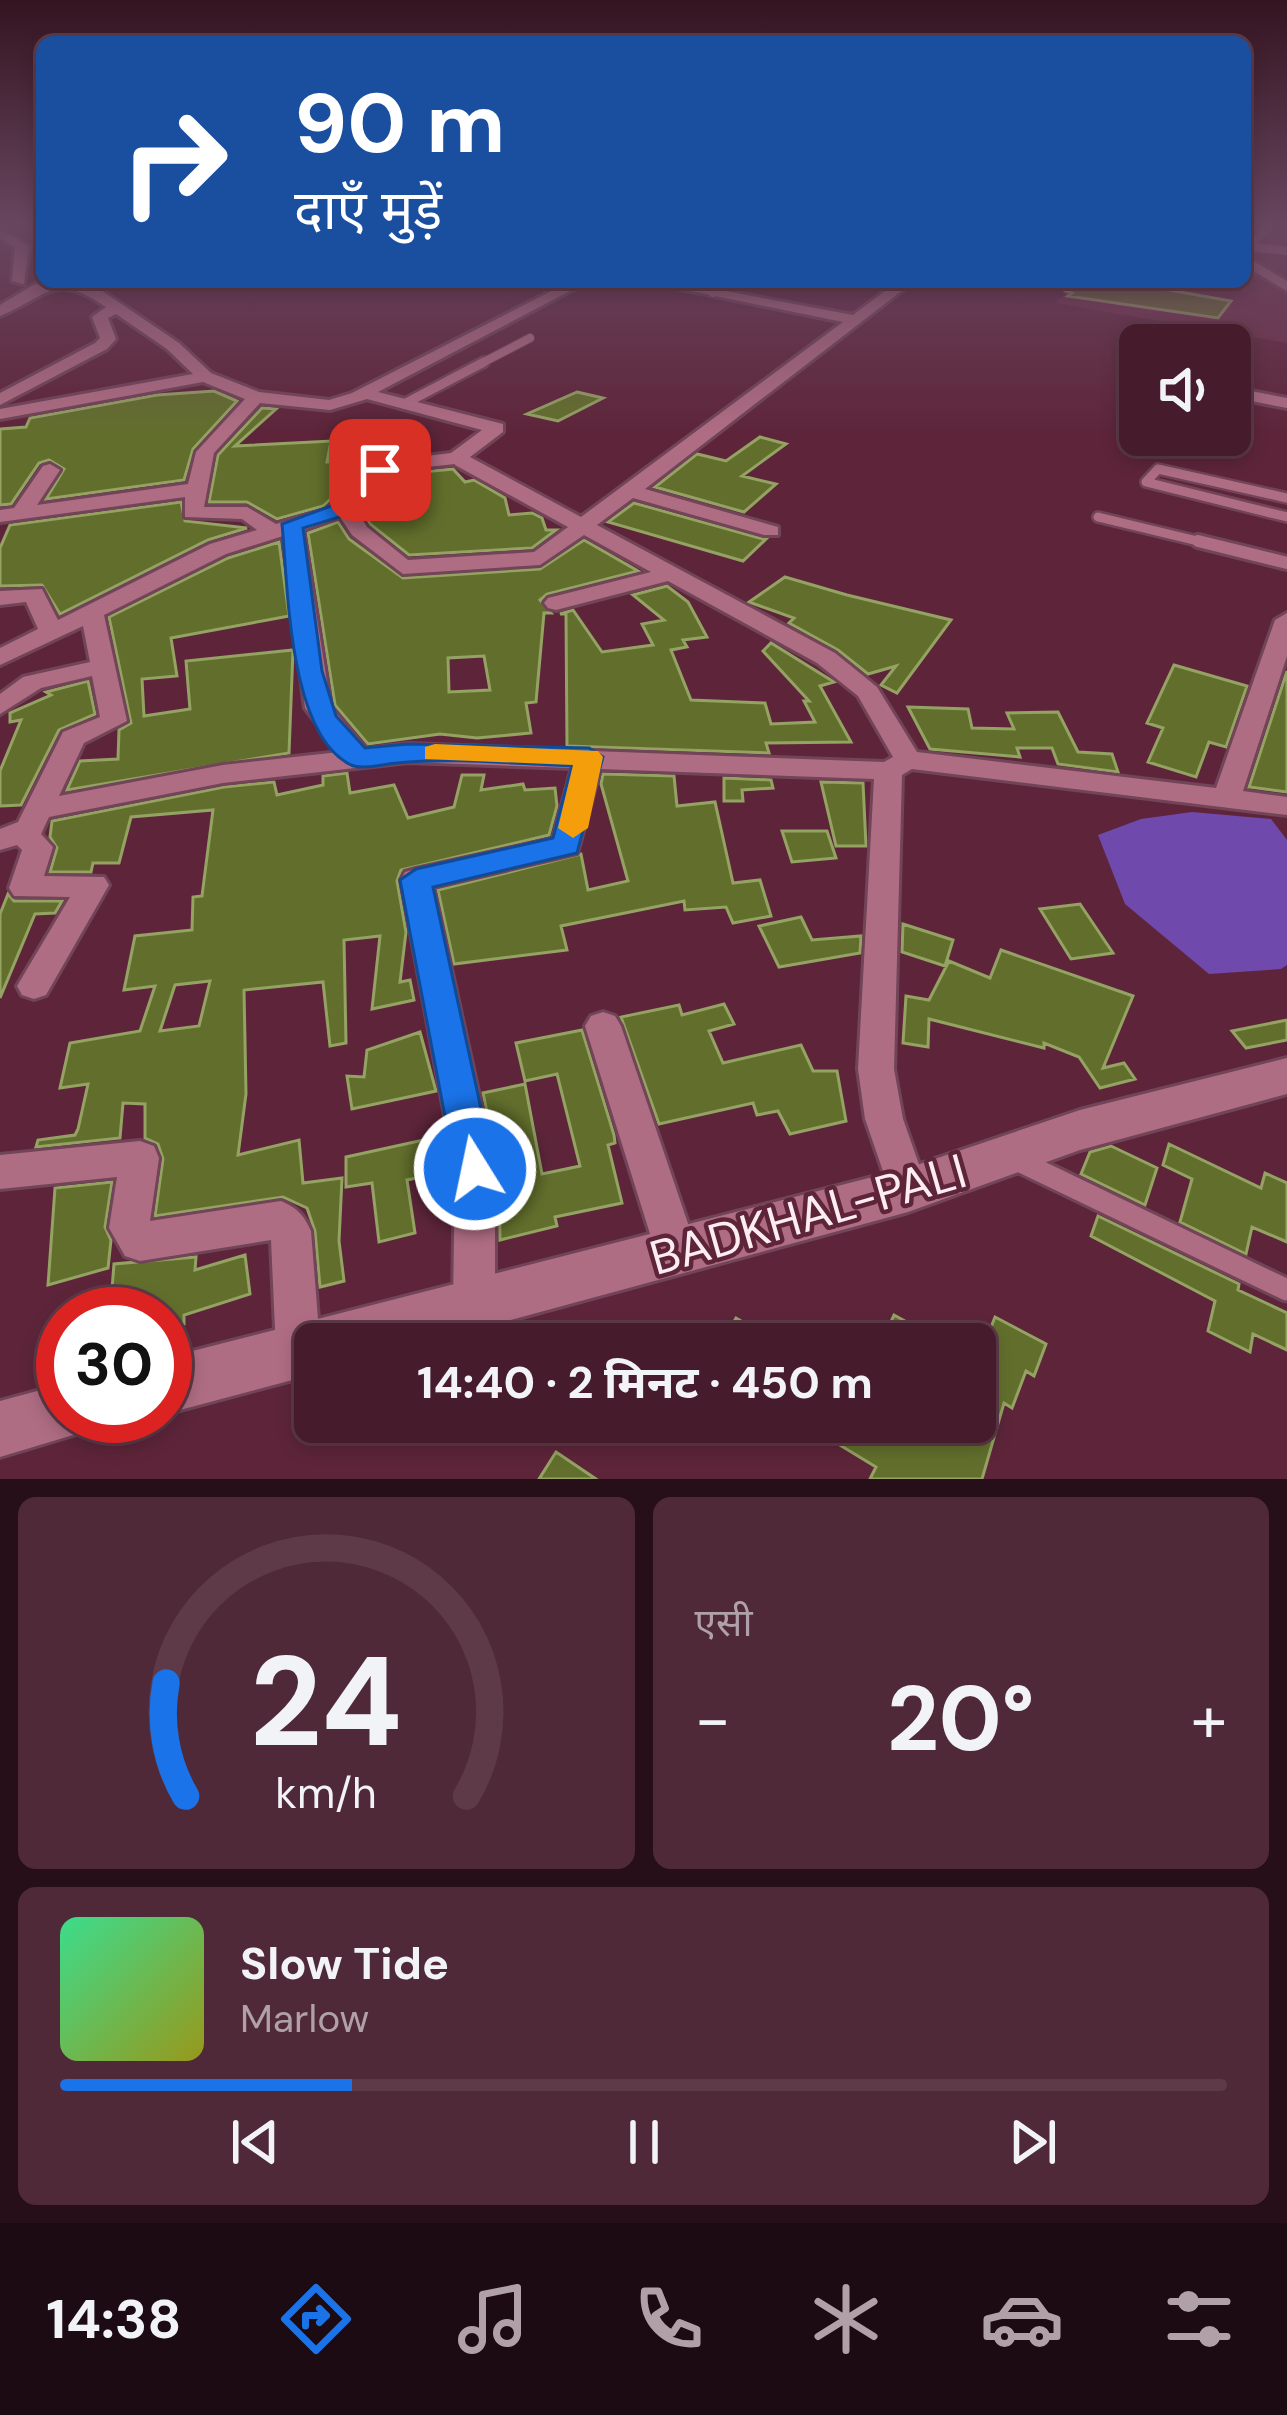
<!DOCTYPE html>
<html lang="hi">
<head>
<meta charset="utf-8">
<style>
  body { margin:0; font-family:"DM Sans","Noto Sans Devanagari",sans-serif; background:#502938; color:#f1f3f6; height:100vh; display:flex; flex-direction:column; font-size:45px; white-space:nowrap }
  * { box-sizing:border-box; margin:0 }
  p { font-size:39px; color:#b0a1a9 }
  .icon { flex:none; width:66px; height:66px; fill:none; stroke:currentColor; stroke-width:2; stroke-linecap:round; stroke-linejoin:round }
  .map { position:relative; height:1479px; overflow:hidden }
  .drawer { display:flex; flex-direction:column; gap:18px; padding:18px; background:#260f18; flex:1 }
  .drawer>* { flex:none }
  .guide { position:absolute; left:36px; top:36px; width:1215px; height:252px; border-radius:18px; box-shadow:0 6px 18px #0003,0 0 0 3px #5e3a48; background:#1a4fa0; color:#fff; overflow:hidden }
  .tools { position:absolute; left:1119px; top:324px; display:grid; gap:24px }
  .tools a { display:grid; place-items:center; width:132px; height:132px; border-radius:18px; background:#461c2c; box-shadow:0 6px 18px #0003,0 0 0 3px #5e3a48; font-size:60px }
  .speed { position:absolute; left:36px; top:1287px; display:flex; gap:24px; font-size:60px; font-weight:700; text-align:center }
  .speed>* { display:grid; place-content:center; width:156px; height:156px; border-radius:50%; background:#461c2c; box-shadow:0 6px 18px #0003,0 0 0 3px #5e3a48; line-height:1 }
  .speed .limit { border:18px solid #d22; background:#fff; color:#111 }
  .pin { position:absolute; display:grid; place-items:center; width:102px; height:102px; color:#fff; margin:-51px; border-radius:24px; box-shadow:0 6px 18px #0006 }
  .me { position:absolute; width:132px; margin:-66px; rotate:350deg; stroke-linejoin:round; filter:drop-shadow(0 0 9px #0008) }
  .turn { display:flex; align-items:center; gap:42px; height:252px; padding:0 60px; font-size:54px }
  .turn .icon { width:156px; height:156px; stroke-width:2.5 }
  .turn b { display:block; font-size:84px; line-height:102px }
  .big { font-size:90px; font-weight:700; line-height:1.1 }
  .drawer .card { flex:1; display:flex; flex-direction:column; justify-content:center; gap:18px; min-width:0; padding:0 42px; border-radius:18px; background:#502938 }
  .drawer .dial { align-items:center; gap:0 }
  .dial svg { height:312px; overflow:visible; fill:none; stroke:#5e3a48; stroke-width:7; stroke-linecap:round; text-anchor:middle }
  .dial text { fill:#f1f3f6; stroke:none }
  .song { display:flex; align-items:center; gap:36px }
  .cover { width:144px; height:144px; border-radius:18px; background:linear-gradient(135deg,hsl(150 70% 55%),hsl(60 70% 35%)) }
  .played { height:12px; border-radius:6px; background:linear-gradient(90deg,#1a73e8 25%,#5e3a48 25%) }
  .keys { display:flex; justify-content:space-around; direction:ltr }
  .heat { display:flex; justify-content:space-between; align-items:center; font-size:66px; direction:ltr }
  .drawer .tiles { flex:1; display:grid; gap:18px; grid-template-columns:1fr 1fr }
  .card:last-child { grid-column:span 2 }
  .trip { position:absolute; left:294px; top:1323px; width:702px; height:120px; border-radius:18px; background:#461c2c; box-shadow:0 6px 18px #0003,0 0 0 3px #5e3a48; font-weight:700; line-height:120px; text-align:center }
  .tabs { display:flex; height:192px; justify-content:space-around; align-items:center; background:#1c0b12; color:#b0a1a9 }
  .tabs .icon { width:84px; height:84px }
  .tabs .current { color:#1a73e8 }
  .tabs b { font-size:54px; color:#f1f3f6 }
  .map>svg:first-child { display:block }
</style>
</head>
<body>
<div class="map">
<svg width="1287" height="1479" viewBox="0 0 1287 1479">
  <rect width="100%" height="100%" fill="#5e253a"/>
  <path fill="#6e2f47" d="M 1245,226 L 1287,226 L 1287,343 L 1055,303 L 1077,282 L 1245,282 Z"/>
  <path fill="#7049ac" d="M 1192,812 L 1271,819 L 1287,840 L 1287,965 L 1281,969 L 1209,974 L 1125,904 L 1098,835 L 1141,819 Z"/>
  <path fill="#626f2c" stroke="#94a263" stroke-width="3" fill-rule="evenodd" d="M 1066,282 L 1124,282 L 1231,301 L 1218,318 L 1068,296 L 1072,293 L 1065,291 Z
    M 214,391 L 237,401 L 193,449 L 184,480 L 46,499 L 64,469 L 49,460 L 39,463 L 11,504 L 0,505 L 0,429 L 26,427 L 30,418 L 157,395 Z
    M 577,392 L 603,398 L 558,421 L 527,414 Z
    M 262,408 L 276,409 L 235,446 L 331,441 L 327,462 L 372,461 L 323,506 L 277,519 L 247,502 L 209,502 L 218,455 Z
    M 760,437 L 786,444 L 742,476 L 776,484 L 744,512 L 655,487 L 697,454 L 726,461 Z
    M 453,469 L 465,482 L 474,480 L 505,498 L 509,515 L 532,513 L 542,518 L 546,530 L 556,530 L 532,548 L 409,555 L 370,524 L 361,508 L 392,475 Z
    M 181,502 L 185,521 L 247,528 L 208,540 L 60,614 L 42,585 L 0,586 L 0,548 L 10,525 Z
    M 634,503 L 763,539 L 766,539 L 743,561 L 608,522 Z
    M 338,522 L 349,539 L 403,578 L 540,569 L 584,540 L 638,571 L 547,594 L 540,600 L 551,613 L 544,613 L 536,702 L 526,703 L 531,733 L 477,738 L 440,734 L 368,744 L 335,705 L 308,533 ZM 484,656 L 490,690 L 449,692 L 448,658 Z
    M 279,542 L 289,616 L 171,638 L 177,676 L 142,679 L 144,716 L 190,709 L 186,661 L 293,650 L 289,753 L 67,790 L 80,761 L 118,759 L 119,730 L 131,723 L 109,617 L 228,558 Z
    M 785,577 L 847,595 L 951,620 L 897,693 L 881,685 L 896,666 L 868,674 L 838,650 L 789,623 L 794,618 L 749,602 Z
    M 667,586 L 688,602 L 707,637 L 683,640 L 687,647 L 671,650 L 691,700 L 765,703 L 771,724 L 815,722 L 804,701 L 809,701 L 763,651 L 771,643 L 834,682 L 820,686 L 851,742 L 766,743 L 769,753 L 567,746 L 566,614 L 560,614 L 573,610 L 602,652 L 653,645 L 642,624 L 664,620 L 633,595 Z
    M 1174,665 L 1247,686 L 1226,747 L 1209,742 L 1196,777 L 1148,762 L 1163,728 L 1147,723 Z
    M 1287,671 L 1287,792 L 1250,787 L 1249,787 Z
    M 88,681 L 95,714 L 59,730 L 21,805 L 0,806 L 0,771 L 21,720 L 10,722 L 10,713 L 51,695 L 46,692 Z
    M 908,707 L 968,709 L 972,728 L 1014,729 L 1007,713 L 1058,712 L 1078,752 L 1112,754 L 1118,772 L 1058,764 L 1052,748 L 1017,748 L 1020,757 L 930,749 Z
    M 347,773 L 350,793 L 394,785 L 408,818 L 454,807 L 462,775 L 484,775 L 481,790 L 523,784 L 525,790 L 555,788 L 557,806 L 549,835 L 401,870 L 397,881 L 406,932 L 400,982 L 410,980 L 414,1000 L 372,1009 L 380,936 L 344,940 L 346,1043 L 330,1046 L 323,982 L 244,990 L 246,1094 L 238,1155 L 299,1140 L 303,1183 L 342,1178 L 339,1241 L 344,1281 L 320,1287 L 315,1231 L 307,1208 L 283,1197 L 155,1216 L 163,1159 L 158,1144 L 145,1138 L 145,1104 L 123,1103 L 120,1138 L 36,1147 L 38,1140 L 75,1135 L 78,1129 L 88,1084 L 60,1088 L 70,1043 L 140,1031 L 155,986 L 124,990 L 135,936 L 192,930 L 193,897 L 202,896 L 213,810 L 131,817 L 119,863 L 93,863 L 91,872 L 50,872 L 57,848 L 50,837 L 52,821 L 224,787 L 274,782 L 277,795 L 323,785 L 323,776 ZM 210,981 L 199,1026 L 160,1031 L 175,985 Z
    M 603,774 L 674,776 L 677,806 L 715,802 L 733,883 L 760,880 L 771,916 L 733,923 L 726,907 L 685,910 L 684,901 L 561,926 L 567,950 L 454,964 L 438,890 L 581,854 L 588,890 L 628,881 L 601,784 Z
    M 724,778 L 771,780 L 773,788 L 742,790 L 743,801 L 724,801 Z
    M 821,782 L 863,783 L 866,846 L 836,846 Z
    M 782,831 L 827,831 L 836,858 L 792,862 Z
    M 8,894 L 14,901 L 62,901 L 55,913 L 35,914 L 0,998 L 0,914 Z
    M 1080,904 L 1113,953 L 1071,959 L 1040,909 Z
    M 801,917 L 812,940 L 861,936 L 860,953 L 779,967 L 759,926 Z
    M 903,924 L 953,940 L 945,966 L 902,952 Z
    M 1001,950 L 1133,996 L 1103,1068 L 1124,1063 L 1135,1079 L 1100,1088 L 1079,1057 L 1044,1043 L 1044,1048 L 929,1019 L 928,1047 L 903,1043 L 906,996 L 929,1000 L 949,961 L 990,978 Z
    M 724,1004 L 734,1024 L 709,1031 L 723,1063 L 801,1045 L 813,1071 L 837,1071 L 846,1121 L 790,1134 L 778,1111 L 757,1115 L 753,1103 L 659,1124 L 621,1017 L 679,1005 L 682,1015 Z
    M 1287,1020 L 1287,1040 L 1246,1048 L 1232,1031 Z
    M 582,1030 L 614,1135 L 615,1143 L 608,1145 L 622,1203 L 555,1217 L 557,1226 L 500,1240 L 499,1168 L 483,1093 L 525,1084 L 542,1174 L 580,1166 L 557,1074 L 525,1081 L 516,1043 Z
    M 420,1032 L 436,1091 L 352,1109 L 347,1076 L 364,1077 L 367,1050 Z
    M 437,1137 L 441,1173 L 407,1180 L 415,1233 L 379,1242 L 372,1183 L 346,1187 L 346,1157 Z
    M 1169,1144 L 1261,1188 L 1265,1173 L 1287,1183 L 1287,1242 L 1252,1227 L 1246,1254 L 1180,1222 L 1192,1179 L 1163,1165 Z
    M 1111,1146 L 1157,1168 L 1145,1205 L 1081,1174 L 1090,1152 Z
    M 112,1182 L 105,1227 L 111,1240 L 108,1268 L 48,1285 L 55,1188 Z
    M 1098,1216 L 1239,1284 L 1238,1290 L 1287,1313 L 1287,1350 L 1253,1334 L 1250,1352 L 1208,1331 L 1215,1301 L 1091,1236 Z
    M 245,1255 L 250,1294 L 184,1315 L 184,1324 L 165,1329 L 165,1314 L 110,1314 L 114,1264 L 196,1257 L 195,1270 Z
    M 894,1315 L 947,1344 L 881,1344 Z
    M 995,1317 L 1046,1344 L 1034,1376 L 1026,1371 L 1012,1408 L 1004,1403 L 982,1479 L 870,1479 L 876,1467 L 802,1422 L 975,1422 L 975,1350 L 981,1353 Z
    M 736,1318 L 780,1344 L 721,1344 Z
    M 556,1452 L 596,1479 L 539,1479 Z"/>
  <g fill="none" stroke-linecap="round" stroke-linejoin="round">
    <defs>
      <path id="service-far3" d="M 1250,247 L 1268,226
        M 1253,247 L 1287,251
        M 713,293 L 735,282
        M 478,365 L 530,338"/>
      <path id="service-far2" d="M 404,404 L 484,362
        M 1287,498 L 1158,469 L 1146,482 L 1287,517
        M 1098,517 L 1210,544"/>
      <path id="service-far1" d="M 1198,541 L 1287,563"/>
      <path id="service" d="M 1019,1161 L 1287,1290"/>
      <path id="minor" d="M 0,229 L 29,246 L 24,284 L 12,281 L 15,248 L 0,238 Z
        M 1245,256 L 1287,281 L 1287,291 L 1245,266 Z
        M 89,282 L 179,343 L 211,373 L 259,392 L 329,400 L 352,393 L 569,282 L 587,282 L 378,392 L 503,424 L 503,432 L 470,457 L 581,517 L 843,322 L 647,282 L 677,282 L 853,315 L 897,282 L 913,282 L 645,489 L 778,527 L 778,535 L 764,535 L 633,498 L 597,525 L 835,653 L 877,687 L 917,752 L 1216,788 L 1275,620 L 1287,613 L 1287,656 L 1243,791 L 1287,797 L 1287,815 L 912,769 L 902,775 L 894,1069 L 903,1119 L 928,1190 L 922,1203 L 908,1208 L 894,1203 L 865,1119 L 858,1069 L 874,779 L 600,769 L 577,853 L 433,887 L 495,1169 L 495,1305 L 489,1320 L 474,1326 L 459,1320 L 453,1305 L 455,1169 L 401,880 L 405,872 L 416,869 L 553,839 L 572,768 L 408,762 L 223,783 L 49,817 L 41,834 L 53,847 L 44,876 L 104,877 L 109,885 L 46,995 L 34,999 L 22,995 L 17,986 L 70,897 L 14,896 L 9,888 L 22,850 L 17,845 L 0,850 L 0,829 L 18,822 L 63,732 L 100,717 L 92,676 L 41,688 L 0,714 L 0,694 L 23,677 L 90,662 L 83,626 L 0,665 L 0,648 L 38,629 L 26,602 L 0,605 L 0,591 L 42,589 L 58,620 L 210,544 L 257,530 L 242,519 L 185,517 L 185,497 L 0,522 L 0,510 L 14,508 L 43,466 L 50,464 L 60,470 L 37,505 L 188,484 L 196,452 L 245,399 L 203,382 L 0,419 L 0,409 L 193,374 L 167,349 L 116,314 L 108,318 L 116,339 L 107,349 L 0,405 L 0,393 L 95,343 L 100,338 L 92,317 L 106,307 C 54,271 48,296 0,316 L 0,305 L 35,284 ZM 367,399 L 482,430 L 451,453 L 377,462 L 363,481 L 325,510 L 276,524 L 247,507 L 204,507 L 214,453 L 260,403 L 330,410 ZM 455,464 L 455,465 L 568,527 L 534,552 L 408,560 L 367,527 L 355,507 L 377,489 L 390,471 ZM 340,517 L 352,535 L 403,574 L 540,565 L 584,535 L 651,572 L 548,598 L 544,603 L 548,608 L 556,610 L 668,581 L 817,663 L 858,696 L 893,757 L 884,762 L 408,744 L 366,749 L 331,707 L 303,530 ZM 283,536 L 305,708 L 339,752 L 223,765 L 59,796 L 84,743 L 127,721 L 104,615 L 226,554 Z
        M 1230,387 L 1287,398 L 1287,408 L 1230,397 Z
        M 603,1012 L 615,1016 L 621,1026 L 698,1253 L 692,1267 L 677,1273 L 662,1267 L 656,1253 L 585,1026 L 591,1016 Z
        M 140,1141 L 154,1146 L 159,1158 L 150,1221 L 281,1201 C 297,1208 304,1215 311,1231 L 320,1344 L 315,1344 L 314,1367 L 298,1373 L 282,1367 L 276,1351 L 271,1240 L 140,1261 L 125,1256 L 109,1228 L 117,1177 L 0,1189 L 0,1155 Z"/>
      <path id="tertiary" d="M 1287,1058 L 1287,1094 L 1080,1150 L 908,1212 L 423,1344 L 315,1344 L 315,1374 L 165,1414 L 165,1358 L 908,1168 L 1080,1110 Z
        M 63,1384 L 63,1416 L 89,1416 L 83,1432 L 0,1457 L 0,1401 Z"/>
    </defs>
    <use href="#service-far3" stroke="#714457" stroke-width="10"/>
    <use href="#service-far2" stroke="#714457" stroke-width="14"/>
    <use href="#service-far1" stroke="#714457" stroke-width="18"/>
    <use href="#service" stroke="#714457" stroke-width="27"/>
    <use href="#minor" stroke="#714457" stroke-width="6"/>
    <use href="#tertiary" stroke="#714457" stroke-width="6"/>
    <use href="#service-far3" stroke="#af6d83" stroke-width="8"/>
    <use href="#service-far2" stroke="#af6d83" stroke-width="9"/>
    <use href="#service-far1" stroke="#af6d83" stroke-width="12"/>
    <use href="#service" stroke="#af6d83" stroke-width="21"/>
    <use href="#minor" fill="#af6d83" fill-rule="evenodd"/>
    <use href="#tertiary" fill="#af6d83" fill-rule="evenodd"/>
  </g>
  <linearGradient id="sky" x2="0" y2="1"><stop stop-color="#341420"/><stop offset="0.52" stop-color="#684660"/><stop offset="1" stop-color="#684660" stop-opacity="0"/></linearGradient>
  <rect width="1287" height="433" fill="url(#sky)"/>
  <path fill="#1a73e8" stroke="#114b97" stroke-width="3" d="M 380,464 L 390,470 L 346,515 L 303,528 L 322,671 L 336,716 L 365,748 L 408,744 L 589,748 L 603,757 L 577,853 L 433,887 L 494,1169 L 489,1182 L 475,1187 L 461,1182 L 455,1169 L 400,880 L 416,869 L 553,838 L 572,766 C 515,764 454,757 397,763 C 384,764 363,770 351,765 C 288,735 288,585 282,524 L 331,506 Z"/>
  <path fill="#f59e0b" d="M 435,744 L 598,751 L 603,757 L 588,828 L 573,838 L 558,828 L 573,765 L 425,759 L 425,747 Z"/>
  <g text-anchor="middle" stroke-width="9" stroke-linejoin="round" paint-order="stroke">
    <g font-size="48" fill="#fcedf1" stroke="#5e253a">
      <text transform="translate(808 1214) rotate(-16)" y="17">BADKHAL-PALI</text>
    </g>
  </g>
</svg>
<div class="tools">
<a><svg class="icon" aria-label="sound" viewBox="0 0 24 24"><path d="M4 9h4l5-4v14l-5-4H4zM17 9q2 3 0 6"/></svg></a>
</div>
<div class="speed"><div class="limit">30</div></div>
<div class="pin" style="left:380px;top:470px;background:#d93025"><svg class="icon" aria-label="arrive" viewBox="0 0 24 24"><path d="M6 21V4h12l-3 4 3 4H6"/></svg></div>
<svg class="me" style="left:475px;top:1169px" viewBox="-20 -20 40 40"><circle r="17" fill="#1a73e8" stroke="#fff" stroke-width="3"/><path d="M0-11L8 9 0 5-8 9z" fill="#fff"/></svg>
<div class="trip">14:40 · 2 मिनट · 450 m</div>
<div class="guide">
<div class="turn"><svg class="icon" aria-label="right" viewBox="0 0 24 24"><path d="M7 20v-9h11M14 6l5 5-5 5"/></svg><div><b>90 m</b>दाएँ मुड़ें</div></div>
</div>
</div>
<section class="drawer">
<div class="tiles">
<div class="card dial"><svg viewBox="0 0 100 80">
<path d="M14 69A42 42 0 1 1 86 69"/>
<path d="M14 69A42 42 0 0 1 9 40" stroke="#1a73e8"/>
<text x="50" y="56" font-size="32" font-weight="700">24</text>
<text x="50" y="72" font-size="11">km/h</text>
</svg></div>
<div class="card"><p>एसी</p>
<div class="heat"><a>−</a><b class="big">20°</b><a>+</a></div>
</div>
<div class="card">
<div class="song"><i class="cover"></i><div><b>Slow Tide</b><p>Marlow</p></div></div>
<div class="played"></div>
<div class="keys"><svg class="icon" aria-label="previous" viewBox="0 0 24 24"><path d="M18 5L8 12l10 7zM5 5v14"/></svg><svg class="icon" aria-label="pause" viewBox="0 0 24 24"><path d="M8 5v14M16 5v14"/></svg><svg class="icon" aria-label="next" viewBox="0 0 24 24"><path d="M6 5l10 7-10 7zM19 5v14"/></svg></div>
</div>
</div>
</section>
<nav class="tabs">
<b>14:38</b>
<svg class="icon current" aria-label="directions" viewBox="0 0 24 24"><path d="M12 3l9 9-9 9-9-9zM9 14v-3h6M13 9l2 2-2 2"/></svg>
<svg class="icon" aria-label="music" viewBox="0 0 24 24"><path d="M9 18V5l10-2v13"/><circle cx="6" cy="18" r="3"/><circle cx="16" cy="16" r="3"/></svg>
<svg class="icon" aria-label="phone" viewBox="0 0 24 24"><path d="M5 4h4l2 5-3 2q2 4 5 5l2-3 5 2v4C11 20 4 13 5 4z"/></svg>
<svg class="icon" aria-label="climate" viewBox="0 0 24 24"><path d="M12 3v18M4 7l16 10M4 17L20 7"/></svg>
<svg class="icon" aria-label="car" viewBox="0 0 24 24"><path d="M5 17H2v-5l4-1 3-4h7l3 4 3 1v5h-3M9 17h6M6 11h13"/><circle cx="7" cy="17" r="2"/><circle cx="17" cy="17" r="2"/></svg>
<svg class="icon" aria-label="filters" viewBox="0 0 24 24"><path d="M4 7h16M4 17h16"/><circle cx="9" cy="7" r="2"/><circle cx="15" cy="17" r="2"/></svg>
</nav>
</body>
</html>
